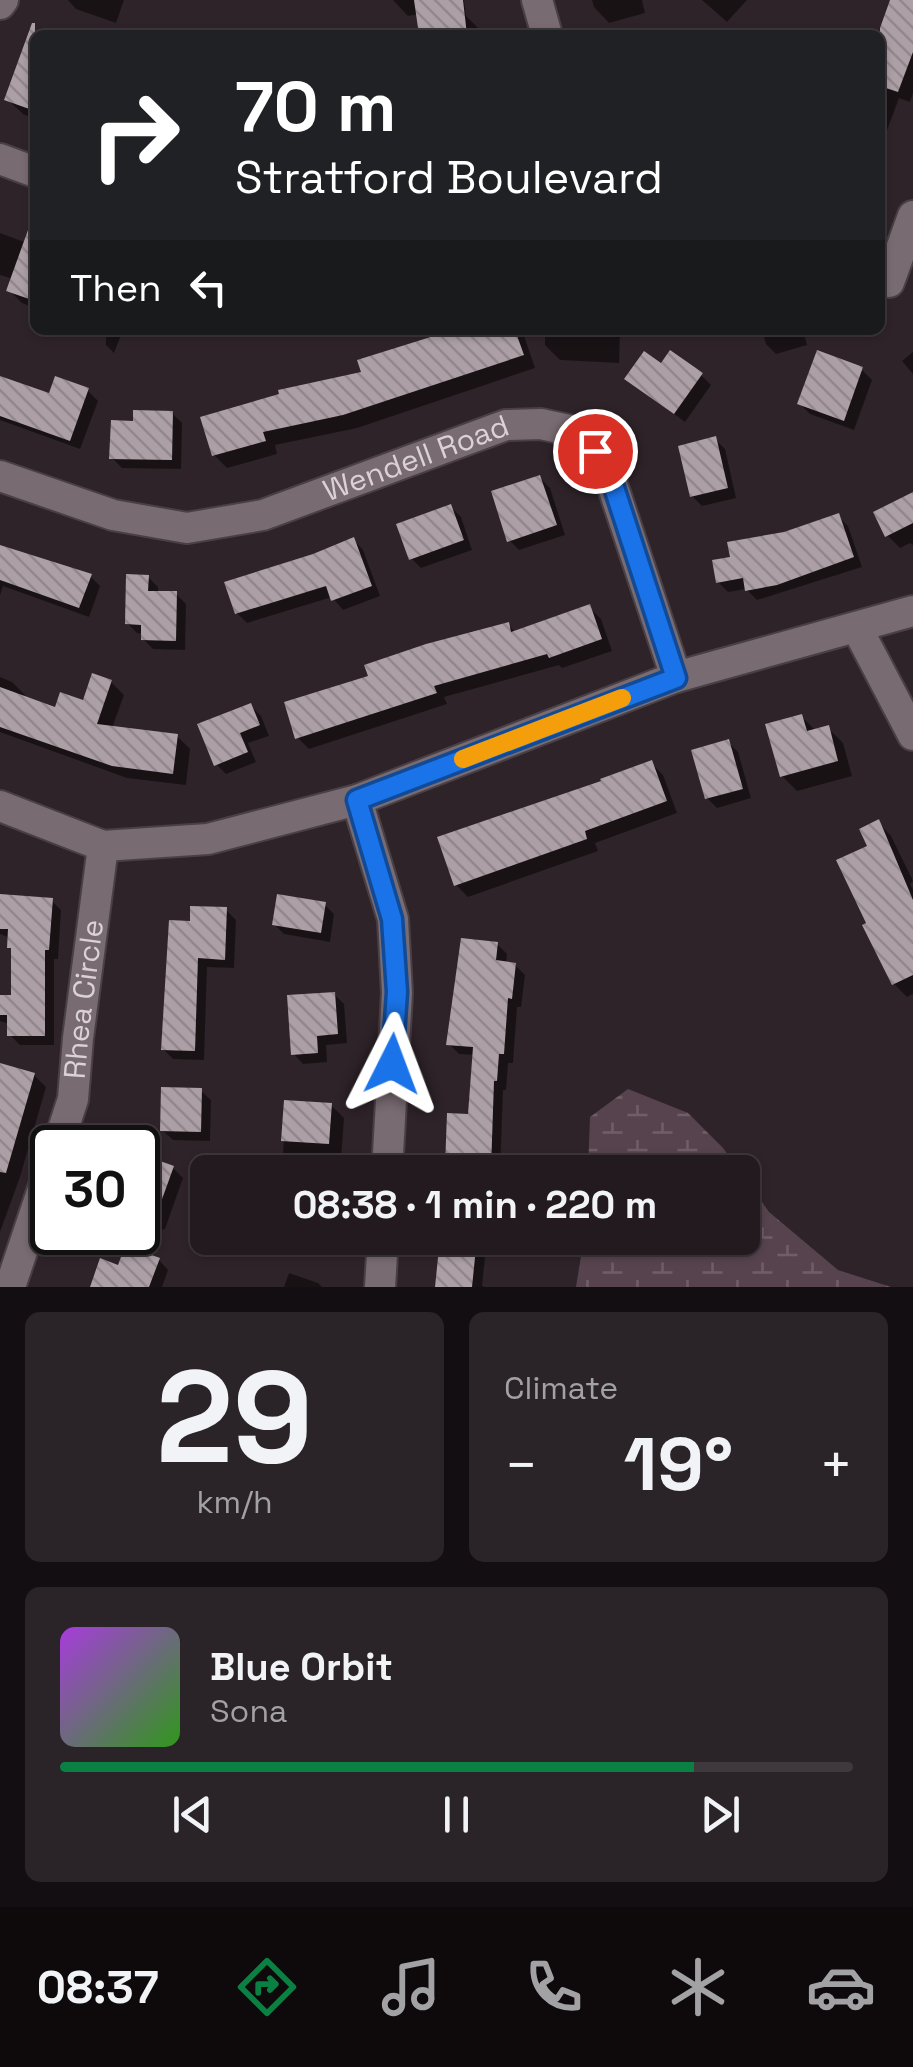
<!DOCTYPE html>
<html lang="en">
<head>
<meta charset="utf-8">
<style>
  body { margin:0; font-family:"Space Grotesk",sans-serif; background:#2a2328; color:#f1f3f6; height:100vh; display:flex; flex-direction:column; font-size:38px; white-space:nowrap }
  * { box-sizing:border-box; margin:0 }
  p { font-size:32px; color:#a2a1a4 }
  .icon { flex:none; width:55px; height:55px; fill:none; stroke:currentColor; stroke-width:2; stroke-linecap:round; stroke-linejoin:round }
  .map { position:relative; height:1287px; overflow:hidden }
  .sheet { display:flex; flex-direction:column; gap:25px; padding:25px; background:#130e11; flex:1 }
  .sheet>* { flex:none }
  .hud { position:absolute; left:30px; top:30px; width:855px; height:305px; border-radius:15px; box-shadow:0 2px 8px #0004,0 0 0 2px #3f383d; background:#202124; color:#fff; overflow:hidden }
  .speed { position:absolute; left:30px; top:1125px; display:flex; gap:20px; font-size:50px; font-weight:700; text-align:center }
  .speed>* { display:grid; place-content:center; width:130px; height:130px; border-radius:50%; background:#221a1f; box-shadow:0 2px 8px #0004,0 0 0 2px #3f383d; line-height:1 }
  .speed .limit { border:5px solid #111; border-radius:15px; background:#fff; color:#111 }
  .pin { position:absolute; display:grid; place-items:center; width:85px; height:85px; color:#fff; margin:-42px; border:5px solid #fff; border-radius:50%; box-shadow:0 2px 10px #0007 }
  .me { position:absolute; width:110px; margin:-55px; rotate:3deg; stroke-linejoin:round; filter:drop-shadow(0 0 8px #0008) }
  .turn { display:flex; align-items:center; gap:35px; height:210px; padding:0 40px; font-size:45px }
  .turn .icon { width:130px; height:130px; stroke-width:2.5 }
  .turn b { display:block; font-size:70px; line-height:85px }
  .then { display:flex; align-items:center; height:95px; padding:0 40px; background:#0003; gap:20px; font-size:38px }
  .big { font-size:75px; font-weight:800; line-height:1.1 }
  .sheet .card { flex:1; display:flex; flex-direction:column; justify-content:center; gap:15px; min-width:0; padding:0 35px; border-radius:15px; background:#2a2328 }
  .sheet .dial { align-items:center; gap:0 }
  .dial b { font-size:130px; line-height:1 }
  .song { display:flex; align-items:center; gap:30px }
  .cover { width:120px; height:120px; border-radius:15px; background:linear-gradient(135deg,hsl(280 70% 55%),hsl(110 70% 35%)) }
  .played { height:10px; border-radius:5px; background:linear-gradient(90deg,#0b8043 80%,#3f383d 80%) }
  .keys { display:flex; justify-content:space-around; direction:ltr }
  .heat { display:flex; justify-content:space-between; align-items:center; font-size:55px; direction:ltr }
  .sheet .tiles { flex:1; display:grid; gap:25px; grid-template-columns:1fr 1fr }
  .card:last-child { grid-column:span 2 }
  .trip { position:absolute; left:190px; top:1155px; width:570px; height:100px; border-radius:15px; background:#221a1f; box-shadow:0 2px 8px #0004,0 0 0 2px #3f383d; font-weight:800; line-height:100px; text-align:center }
  .dock { display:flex; height:160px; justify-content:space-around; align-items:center; background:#0e0a0c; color:#a2a1a4 }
  .dock .icon { width:70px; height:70px }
  .dock .active { color:#0b8043 }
  .dock b { font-size:45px; color:#f1f3f6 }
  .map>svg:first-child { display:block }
</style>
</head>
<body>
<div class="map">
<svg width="913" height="1287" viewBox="0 0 913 1287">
  <defs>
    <pattern id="wetland-marsh" width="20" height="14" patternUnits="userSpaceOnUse" patternTransform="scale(2.5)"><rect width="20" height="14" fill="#57434e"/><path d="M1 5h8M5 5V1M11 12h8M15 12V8" fill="none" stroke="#6f5d67"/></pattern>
    <pattern id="building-back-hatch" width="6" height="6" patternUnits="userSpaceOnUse" patternTransform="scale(2.5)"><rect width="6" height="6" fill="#ac9fa6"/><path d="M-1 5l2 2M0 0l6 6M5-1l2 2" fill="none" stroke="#91878c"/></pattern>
  </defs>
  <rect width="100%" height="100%" fill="#2e2329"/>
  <path fill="url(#wetland-marsh)" d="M 628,1089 L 688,1113 L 723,1148 L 740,1172 L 588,1172 L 590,1117 Z
    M 743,1176 L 769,1212 L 838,1270 L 891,1287 L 576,1287 L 584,1238 L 742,1238 Z"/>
  <path fill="#0007" d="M 68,0 L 124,0 L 116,23 L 76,9 Z
    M 393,0 L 464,0 L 466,16 L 479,29 L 479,35 L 421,35 L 419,14 L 408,16 Z
    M 592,0 L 642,0 L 645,13 L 609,23 L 594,7 Z
    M 702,0 L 747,0 L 727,22 Z
    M 893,0 L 913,0 L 913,93 L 910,102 L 899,98 L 880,149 L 880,36 Z
    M 35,35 L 35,119 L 23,114 L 7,99 Z
    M 0,233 L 35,246 L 35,308 L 22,303 L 9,290 L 13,279 L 0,275 Z
    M 106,330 L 123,330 L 114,353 L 106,345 Z
    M 458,330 L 522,330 L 535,368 L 357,428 L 275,445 L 277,454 L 227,468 L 214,455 L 364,374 Z
    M 545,330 L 620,330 L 619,363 L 560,360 L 545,345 Z
    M 762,330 L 803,330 L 807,345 L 776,354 L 766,344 Z
    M 913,352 L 913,374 L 902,361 Z
    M 662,366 L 701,375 L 711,385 L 685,422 L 627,379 Z
    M 862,370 L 872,380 L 854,430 L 810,414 L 800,404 Z
    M 0,378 L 51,396 L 88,391 L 98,401 L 80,449 L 0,420 Z
    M 172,413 L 182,423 L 181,469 L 122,468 L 112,458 L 135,424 Z
    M 715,439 L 725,449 L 736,498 L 702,506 L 692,496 Z
    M 540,478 L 550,488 L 565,535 L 519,550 L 509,540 Z
    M 913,494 L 913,545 L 910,543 L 900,548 L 887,535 Z
    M 451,507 L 461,517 L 472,550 L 421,568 L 411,558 Z
    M 838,516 L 848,526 L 862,567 L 757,600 L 746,589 L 728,592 L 718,582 L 732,559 L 784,535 Z
    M 354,540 L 363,550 L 380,596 L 343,610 L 332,597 L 247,623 L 237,613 Z
    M 0,547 L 90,576 L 100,586 L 89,617 L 3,586 L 0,595 Z
    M 148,577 L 158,587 L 158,593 L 176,594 L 186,604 L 185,650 L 153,649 L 143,639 L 144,634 L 137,633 L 127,623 Z
    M 589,607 L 601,619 L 612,651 L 562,668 L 559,665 L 444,697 L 447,704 L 309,749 L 297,737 L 371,678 L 508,624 L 516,633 Z
    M 0,677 L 12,682 L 25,695 L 24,698 L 56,710 L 84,704 L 111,682 L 124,695 L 112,728 L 177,736 L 190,749 L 186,785 L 127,778 L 0,732 Z
    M 251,706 L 261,716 L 269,736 L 248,743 L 256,762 L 226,774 L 216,764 Z
    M 802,717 L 816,731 L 828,728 L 843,743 L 852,776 L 797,791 L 782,776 Z
    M 728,742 L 738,752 L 751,798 L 717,808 L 707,798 Z
    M 651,763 L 663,775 L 677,813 L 595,843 L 598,851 L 468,897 L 456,885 L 604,783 Z
    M 878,822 L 891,836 L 913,881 L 910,884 L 913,890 L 913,994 L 907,997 L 894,984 L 869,924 L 871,847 Z
    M 0,897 L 51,900 L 61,910 L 58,959 L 54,959 L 54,1045 L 20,1045 L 10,1035 L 9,1024 L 0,1021 L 0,997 L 14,997 L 11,938 L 0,934 Z
    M 324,904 L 334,914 L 330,942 L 284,934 L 274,924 Z
    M 226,910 L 236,920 L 234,968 L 207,967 L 204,1060 L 173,1059 L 163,1049 L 192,924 Z
    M 497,944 L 507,954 L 506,964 L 515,965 L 525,975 L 521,1007 L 517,1007 L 513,1063 L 508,1063 L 506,1090 L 503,1090 L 500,1172 L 449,1172 L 449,1116 L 470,1116 L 475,1055 L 459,1054 L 449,1044 Z
    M 334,994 L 344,1004 L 347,1043 L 326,1045 L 327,1062 L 303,1064 L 293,1053 Z
    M 0,1069 L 34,1075 L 46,1087 L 20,1177 L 0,1232 Z
    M 200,1090 L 211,1100 L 210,1141 L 173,1140 L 162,1130 Z
    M 286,1102 L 331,1105 L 344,1118 L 340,1172 L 282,1172 Z
    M 141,1157 L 173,1168 L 183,1178 L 165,1229 L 157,1231 L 138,1224 L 138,1167 Z
    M 291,1238 L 335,1238 L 335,1242 Z
    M 442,1238 L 487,1238 L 482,1286 L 485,1287 L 438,1287 Z
    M 159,1260 L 168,1270 L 162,1287 L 92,1287 L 120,1268 Z
    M 289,1273 L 318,1283 L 322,1287 L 284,1287 Z"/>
  <path fill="url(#building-back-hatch)" d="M 414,0 L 463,0 L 467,35 L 419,35 Z
    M 890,0 L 913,0 L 913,52 L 898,92 L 880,86 L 880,28 Z
    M 32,23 L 35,23 L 35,111 L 4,100 Z
    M 32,219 L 35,219 L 35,301 L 6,291 Z
    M 453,330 L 515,330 L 524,355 L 343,415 L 263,432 L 266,441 L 212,456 L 200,417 L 279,394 L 278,390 L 361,372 L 357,360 Z
    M 670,350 L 703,373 L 674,414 L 624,379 L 644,351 L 661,363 Z
    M 817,350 L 863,367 L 844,421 L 797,404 Z
    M 0,376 L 49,393 L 55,376 L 89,388 L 70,441 L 0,416 Z
    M 133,410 L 173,411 L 172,460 L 109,459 L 111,420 L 133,421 Z
    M 716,436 L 728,488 L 690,497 L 678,446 Z
    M 540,475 L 557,525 L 507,542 L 491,491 Z
    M 913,492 L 913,523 L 885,537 L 873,512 Z
    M 451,504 L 464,540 L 409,560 L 396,524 Z
    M 839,513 L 854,557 L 777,585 L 745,591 L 743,578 L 716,583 L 712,560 L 730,557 L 727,542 L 784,532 Z
    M 354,537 L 372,586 L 331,601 L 326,586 L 235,614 L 224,582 L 313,554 Z
    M 0,545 L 92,574 L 79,608 L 0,580 Z
    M 126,574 L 149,575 L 148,591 L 177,591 L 176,641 L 141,640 L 141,625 L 125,624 Z
    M 590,604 L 602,639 L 549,658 L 547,654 L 434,686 L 437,693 L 295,739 L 284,702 L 368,676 L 364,665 L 426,644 L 509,622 L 511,632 Z
    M 92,673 L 112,680 L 97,724 L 178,734 L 173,774 L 112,766 L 0,727 L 0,687 L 55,707 L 60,692 L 83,700 Z
    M 251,703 L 260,725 L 240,733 L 248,752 L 214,766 L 197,724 Z
    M 802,714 L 807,731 L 829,725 L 838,761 L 780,777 L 765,724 Z
    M 729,739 L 743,789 L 705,799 L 691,750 Z
    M 652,760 L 667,801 L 585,831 L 587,839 L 454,886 L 437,837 L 601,781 L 600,779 Z
    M 879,819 L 913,900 L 913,975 L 892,985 L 862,925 L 866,923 L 836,860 L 867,846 L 859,829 Z
    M 0,894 L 53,898 L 49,950 L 45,950 L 45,1036 L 7,1036 L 7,1015 L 0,1015 L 0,995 L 11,995 L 11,948 L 7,948 L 8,929 L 0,929 Z
    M 277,894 L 326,902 L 321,933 L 272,925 Z
    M 190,906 L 227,907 L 225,960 L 198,958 L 195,1051 L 161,1050 L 169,920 L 190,921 Z
    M 461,938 L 498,942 L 496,960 L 516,963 L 512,999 L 508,998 L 504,1054 L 499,1054 L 497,1081 L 494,1081 L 491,1169 L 445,1167 L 447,1113 L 468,1114 L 473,1047 L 446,1045 Z
    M 335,992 L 338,1034 L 317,1036 L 318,1053 L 291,1055 L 287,995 Z
    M 0,1063 L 35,1073 L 6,1173 L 0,1172 Z
    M 161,1087 L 202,1088 L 201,1132 L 160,1131 Z
    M 284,1100 L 332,1103 L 329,1144 L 281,1141 Z
    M 138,1153 L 174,1166 L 143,1252 L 160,1258 L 149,1287 L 90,1287 L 100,1258 L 118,1265 L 125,1246 L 138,1250 Z
    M 440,1238 L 477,1238 L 472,1287 L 435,1287 Z"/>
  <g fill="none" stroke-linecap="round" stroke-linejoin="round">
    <defs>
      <g id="minor">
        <path d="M 537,0 L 547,35"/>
        <path d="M 0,4 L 3,0"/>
        <path d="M 0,159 L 35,172"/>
        <path d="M 889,282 L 913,216"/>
        <path id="s1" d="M 0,476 L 113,515 L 187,528 L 263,515 L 506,425 L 541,424 L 582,433 L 607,469 L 676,677"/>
        <path d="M 857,628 L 913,735"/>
        <path d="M 357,800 L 393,919 L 397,993 L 387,1172"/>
        <path d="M 0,806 L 103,846 L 208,839 L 357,800 L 676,677 L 913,611"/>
        <path id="s2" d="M 57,1148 L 73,1099 L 78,1038 L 103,846"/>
        <path d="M 10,1287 L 52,1162"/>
        <path d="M 380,1287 L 383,1238"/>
      </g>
    </defs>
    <use href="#minor" stroke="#494045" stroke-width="34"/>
    <use href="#minor" stroke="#786b72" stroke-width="30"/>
  </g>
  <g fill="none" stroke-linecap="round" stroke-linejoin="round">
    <defs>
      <path id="route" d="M 392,1064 L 397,992 L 392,919 L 357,800 L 676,678 L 608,469 L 595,451"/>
    </defs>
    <use href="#route" stroke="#114b97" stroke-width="25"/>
    <use href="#route" stroke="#1a73e8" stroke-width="18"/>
    <path stroke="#f59e0b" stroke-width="18" d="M 463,759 L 622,698"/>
  </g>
  <g text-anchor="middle" stroke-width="10" stroke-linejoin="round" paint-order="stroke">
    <g font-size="30" fill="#dad2d6" stroke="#241a20">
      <text dy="10" stroke="none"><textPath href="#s1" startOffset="435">Wendell Road</textPath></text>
      <text dy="10" stroke="none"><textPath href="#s2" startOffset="152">Rhea Circle</textPath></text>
    </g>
  </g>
</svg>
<div class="speed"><div class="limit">30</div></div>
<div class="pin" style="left:595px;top:451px;background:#d93025"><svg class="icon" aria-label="arrive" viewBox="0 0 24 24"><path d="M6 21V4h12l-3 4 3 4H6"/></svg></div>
<svg class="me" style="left:392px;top:1064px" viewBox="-20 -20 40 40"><path d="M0-17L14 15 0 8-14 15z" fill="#1a73e8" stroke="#fff" stroke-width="4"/></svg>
<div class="trip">08:38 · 1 min · 220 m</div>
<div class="hud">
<div class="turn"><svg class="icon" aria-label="right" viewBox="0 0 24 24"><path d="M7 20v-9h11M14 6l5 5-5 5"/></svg><div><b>70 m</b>Stratford Boulevard</div></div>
<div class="then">Then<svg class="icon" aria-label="left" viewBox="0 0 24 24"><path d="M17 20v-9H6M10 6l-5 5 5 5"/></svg></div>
</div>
</div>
<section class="sheet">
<div class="tiles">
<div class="card dial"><b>29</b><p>km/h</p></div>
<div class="card"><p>Climate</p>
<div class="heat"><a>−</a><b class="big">19°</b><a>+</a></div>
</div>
<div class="card">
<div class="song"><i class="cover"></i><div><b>Blue Orbit</b><p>Sona</p></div></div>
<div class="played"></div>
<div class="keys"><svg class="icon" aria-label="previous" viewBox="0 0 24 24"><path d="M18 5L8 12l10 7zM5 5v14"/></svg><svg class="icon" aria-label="pause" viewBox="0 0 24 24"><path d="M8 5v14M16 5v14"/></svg><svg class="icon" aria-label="next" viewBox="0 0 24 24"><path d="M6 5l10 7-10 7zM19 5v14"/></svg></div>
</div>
</div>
</section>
<nav class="dock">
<b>08:37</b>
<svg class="icon active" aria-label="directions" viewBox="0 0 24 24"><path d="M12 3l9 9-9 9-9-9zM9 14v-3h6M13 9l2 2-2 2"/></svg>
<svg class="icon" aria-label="music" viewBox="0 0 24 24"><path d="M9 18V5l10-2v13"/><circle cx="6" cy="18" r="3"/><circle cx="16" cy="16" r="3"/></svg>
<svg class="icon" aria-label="phone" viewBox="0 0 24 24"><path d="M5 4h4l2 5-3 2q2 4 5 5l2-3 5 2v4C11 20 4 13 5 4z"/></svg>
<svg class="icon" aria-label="climate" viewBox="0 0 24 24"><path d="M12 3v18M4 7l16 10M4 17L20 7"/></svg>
<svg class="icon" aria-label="car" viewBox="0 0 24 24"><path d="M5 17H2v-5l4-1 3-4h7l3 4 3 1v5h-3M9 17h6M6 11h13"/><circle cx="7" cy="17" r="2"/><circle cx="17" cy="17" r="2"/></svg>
</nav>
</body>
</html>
